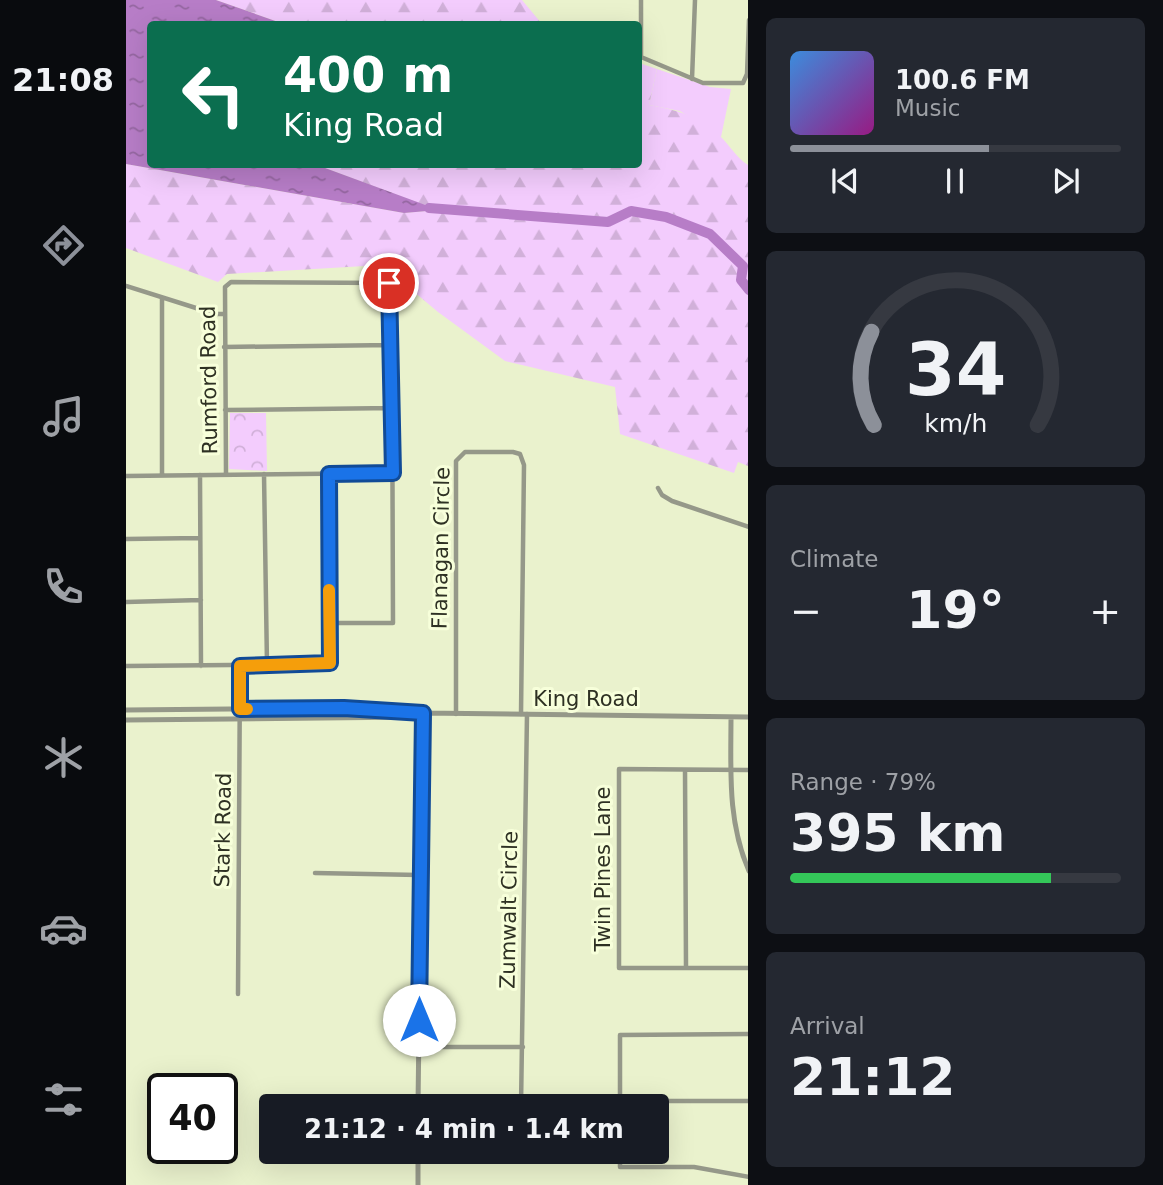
<!DOCTYPE html>
<html lang="en">
<head>
<meta charset="utf-8">
<style>
  body { margin:0; font-family:"DejaVu Sans",sans-serif; background:#242831; color:#f1f3f6; height:100vh; display:flex; flex-direction:column; font-size:26px; white-space:nowrap }
  * { box-sizing:border-box; margin:0 }
  p { font-size:23px; color:#9ea1a6 }
  .icon { flex:none; width:38px; height:38px; fill:none; stroke:currentColor; stroke-width:2; stroke-linecap:round; stroke-linejoin:round }
  .map { position:relative; flex:1; overflow:hidden }
  .side { display:flex; flex-direction:column; gap:18px; padding:18px; background:#0d0f14; width:415px }
  .side>* { flex:none }
  .top-card { position:absolute; left:21px; top:21px; width:495px; height:147px; border-radius:7px; box-shadow:0 7px 28px #0002; background:#0b6e4f; color:#fff; overflow:hidden }
  .speed { position:absolute; left:21px; top:1073px; display:flex; gap:14px; font-size:35px; font-weight:700; text-align:center }
  .speed>* { display:grid; place-content:center; width:91px; height:91px; border-radius:50%; background:#171b24; box-shadow:0 7px 28px #0002; line-height:1 }
  .speed .limit { border:4px solid #111; border-radius:10px; background:#fff; color:#111 }
  .pin { position:absolute; display:grid; place-items:center; width:60px; height:60px; color:#fff; margin:-30px; border:4px solid #fff; border-radius:50%; box-shadow:0 2px 7px #0007 }
  .me { position:absolute; width:77px; margin:-38px; rotate:0deg; stroke-linejoin:round; filter:drop-shadow(0 0 5px #0008) }
  .turn { display:flex; align-items:center; gap:24px; height:147px; padding:0 21px; font-size:32px }
  .turn .icon { width:91px; height:91px; stroke-width:2.5 }
  .turn b { display:block; font-size:49px; line-height:60px }
  .big { font-size:52px; font-weight:600; line-height:1.1 }
  .side .widget { flex:1; display:flex; flex-direction:column; justify-content:center; gap:10px; min-width:0; padding:0 24px; border-radius:10px; background:#242831 }
  .side .dial { align-items:center; gap:0 }
  .dial svg { height:182px; overflow:visible; fill:none; stroke:#363941; stroke-width:7; stroke-linecap:round; text-anchor:middle }
  .dial text { fill:#f1f3f6; stroke:none }
  .song { display:flex; align-items:center; gap:21px }
  .cover { width:84px; height:84px; border-radius:10px; background:linear-gradient(135deg,hsl(210 70% 55%),hsl(310 70% 35%)) }
  .played { height:7px; border-radius:4px; background:linear-gradient(90deg,#8c9099 60%,#363941 60%) }
  .keys { display:flex; justify-content:space-around; direction:ltr }
  .heat { display:flex; justify-content:space-between; align-items:center; font-size:38px; direction:ltr }
  .charge { height:10px; border-radius:5px; background:linear-gradient(90deg,#34c759 79%,#363941 0) }
  .trip { position:absolute; left:133px; top:1094px; width:410px; height:70px; border-radius:7px; background:#171b24; box-shadow:0 7px 28px #0002; font-weight:600; line-height:70px; text-align:center }
  main { display:flex; flex:1; min-height:0 }
  .tabs { display:flex; flex-direction:column; width:126px; justify-content:space-around; align-items:center; background:#090b0e; color:#9ea1a6 }
  .tabs .icon { width:49px; height:49px }
  .tabs .current { color:#8c9099 }
  .tabs b { font-size:32px; color:#f1f3f6 }
  .map>svg:first-child { display:block }
</style>
</head>
<body>
<main>
<nav class="tabs">
<b>21:08</b>
<svg class="icon current" aria-label="directions" viewBox="0 0 24 24"><path d="M12 3l9 9-9 9-9-9zM9 14v-3h6M13 9l2 2-2 2"/></svg>
<svg class="icon" aria-label="music" viewBox="0 0 24 24"><path d="M9 18V5l10-2v13"/><circle cx="6" cy="18" r="3"/><circle cx="16" cy="16" r="3"/></svg>
<svg class="icon" aria-label="phone" viewBox="0 0 24 24"><path d="M5 4h4l2 5-3 2q2 4 5 5l2-3 5 2v4C11 20 4 13 5 4z"/></svg>
<svg class="icon" aria-label="climate" viewBox="0 0 24 24"><path d="M12 3v18M4 7l16 10M4 17L20 7"/></svg>
<svg class="icon" aria-label="car" viewBox="0 0 24 24"><path d="M5 17H2v-5l4-1 3-4h7l3 4 3 1v5h-3M9 17h6M6 11h13"/><circle cx="7" cy="17" r="2"/><circle cx="17" cy="17" r="2"/></svg>
<svg class="icon" aria-label="filters" viewBox="0 0 24 24"><path d="M4 7h16M4 17h16"/><circle cx="9" cy="7" r="2"/><circle cx="15" cy="17" r="2"/></svg>
</nav>
<div class="map">
<svg width="623" height="1185" viewBox="0 0 623 1185">
  <defs>
    <pattern id="forest-firs" width="22" height="20" patternUnits="userSpaceOnUse" patternTransform="scale(1.75)"><rect width="22" height="20" fill="#f3ccfd"/><path d="M5 1l3.5 6h-7zM16 11l3.5 6h-7z" fill="#d1b0d9"/></pattern>
    <pattern id="park-crowns" width="20" height="18" patternUnits="userSpaceOnUse" patternTransform="scale(1.75)"><rect width="20" height="18" fill="#f3ccfd"/><path d="M2 6a3 3 0 1 1 6 0M12 15a3 3 0 1 1 6 0" fill="none" stroke="#d1b0d9"/></pattern>
    <pattern id="water-ripples" width="26" height="14" patternUnits="userSpaceOnUse" patternTransform="scale(1.75)"><rect width="26" height="14" fill="#b77dc7"/><path d="M2 4q2-2 4 0t4 0M15 11q2-2 4 0t4 0" fill="none" stroke="#9567a1"/></pattern>
  </defs>
  <rect width="100%" height="100%" fill="#eaf2cd"/>
  <path fill="#f3ccfd" d="M 531,69 L 584,87 L 605,89 L 595,137 L 554,111 L 523,105 Z"/>
  <path fill="url(#forest-firs)" d="M 90,0 L 396,0 L 416,24 L 158,24 Z
    M 513,63 L 531,69 L 523,105 C 551,110 574,116 595,137 C 605,147 610,157 622,165 L 622,466 L 612,462 L 608,473 L 494,434 L 489,387 L 379,361 L 312,312 L 256,265 L 101,274 L 92,282 L 0,248 L 0,164 L 278,213 L 311,210 L 191,165 L 513,164 Z"/>
  <path fill="url(#park-crowns)" d="M 104,413 L 140,413 L 141,471 L 103,469 Z"/>
  <path fill="url(#water-ripples)" d="M 0,0 L 90,0 L 158,24 L 24,24 L 24,164 L 191,165 L 313,210 L 278,213 L 0,164 Z"/>
  <g fill="none" stroke-linecap="round" stroke-linejoin="round">
    <path stroke="#b77dc7" stroke-width="10" d="M 303,208 L 482,222 L 505,211 L 540,217 L 584,234 L 617,266 L 615,280 L 623,290"/>
    <path stroke="#959889" stroke-width="4.5" d="M 515,0 L 515,57 L 577,83 L 617,83 L 621,74 L 623,20
      M 566,79 L 569,0
      M 0,286 L 89,314 L 98,314
      M 98,347 L 266,345
      M 99,410 L 267,408
      M 138,474 L 141,665
      M 36,475 L 36,298
      M 74,475 L 75,666
      M 100,475 L 99,287 L 105,282 L 263,283 L 266,345 L 267,623 L 204,623
      M 0,476 L 266,473
      M 532,488 L 536,495 L 546,501 L 623,527
      M 0,539 L 74,538
      M 0,602 L 75,600
      M 0,666 L 204,664 L 203,474
      M 330,714 L 330,461 L 339,452 L 387,452 L 394,454 L 398,465 L 395,714
      M 559,770 L 560,968
      M 623,770 L 493,769 L 493,968 L 623,968
      M 189,873 L 293,875
      M 112,994 L 114,666
      M 293,1047 L 397,1047
      M 494,1101 L 623,1101
      M 395,1106 L 401,714
      M 494,1106 L 494,1035 L 623,1034
      M 494,1152 L 494,1167 L 568,1167 L 623,1177"/>
    <path stroke="#959889" stroke-width="5" d="M 0,710 L 218,708 L 297,713 L 623,717
      M 605,717 C 605,769 601,821 623,871
      M 0,720 L 287,717 L 297,713
      M 292,1106 L 297,713
      M 292,1152 L 292,1185"/>
  </g>
  <g fill="none" stroke-linecap="round" stroke-linejoin="round">
    <defs>
      <path id="route" d="M 263,283 L 267,473 L 203,474 L 204,663 L 114,666 L 114,709 L 218,708 L 297,713 L 293,1020"/>
    </defs>
    <use href="#route" stroke="#114b97" stroke-width="18"/>
    <use href="#route" stroke="#1a73e8" stroke-width="12"/>
    <path stroke="#f59e0b" stroke-width="12" d="M 121,709 L 114,709 L 114,666 L 204,663 L 203,590"/>
  </g>
  <g text-anchor="middle" stroke-width="6" stroke-linejoin="round" paint-order="stroke">
    <g font-size="21" fill="#2e3123" stroke="#f7ffda">
      <text transform="translate(83 380) rotate(-91)" y="7">Rumford Road</text>
      <text transform="translate(315 548) rotate(-89)" y="7">Flanagan Circle</text>
      <text x="460" y="706">King Road</text>
      <text transform="translate(97 830) rotate(-89)" y="7">Stark Road</text>
      <text transform="translate(477 869) rotate(-90)" y="7">Twin Pines Lane</text>
      <text transform="translate(383 910) rotate(-89)" y="7">Zumwalt Circle</text>
    </g>
  </g>
</svg>
<div class="speed"><div class="limit">40</div></div>
<div class="pin" style="left:263px;top:283px;background:#d93025"><svg class="icon" aria-label="arrive" viewBox="0 0 24 24"><path d="M6 21V4h12l-3 4 3 4H6"/></svg></div>
<svg class="me" style="left:293px;top:1020px" viewBox="-20 -20 40 40"><circle r="19" fill="#fff"/><path d="M0-13L10 11 0 6-10 11z" fill="#1a73e8"/></svg>
<div class="trip">21:12 · 4 min · 1.4 km</div>
<div class="top-card">
<div class="turn"><svg class="icon" aria-label="left" viewBox="0 0 24 24"><path d="M17 20v-9H6M10 6l-5 5 5 5"/></svg><div><b>400 m</b>King Road</div></div>
</div>
</div>
<section class="side">
<div class="widget">
<div class="song"><i class="cover"></i><div><b>100.6 FM</b><p>Music</p></div></div>
<div class="played"></div>
<div class="keys"><svg class="icon" aria-label="previous" viewBox="0 0 24 24"><path d="M18 5L8 12l10 7zM5 5v14"/></svg><svg class="icon" aria-label="pause" viewBox="0 0 24 24"><path d="M8 5v14M16 5v14"/></svg><svg class="icon" aria-label="next" viewBox="0 0 24 24"><path d="M6 5l10 7-10 7zM19 5v14"/></svg></div>
</div>
<div class="widget dial"><svg viewBox="0 0 100 80">
<path d="M14 69A42 42 0 1 1 86 69"/>
<path d="M14 69A42 42 0 0 1 13 28" stroke="#8c9099"/>
<text x="50" y="56" font-size="32" font-weight="700">34</text>
<text x="50" y="72" font-size="11">km/h</text>
</svg></div>
<div class="widget"><p>Climate</p>
<div class="heat"><a>−</a><b class="big">19°</b><a>+</a></div>
</div>
<div class="widget"><p>Range · 79%</p><b class="big">395 km</b><div class="charge"></div></div>
<div class="widget"><p>Arrival</p><b class="big">21:12</b></div>
</section>
</main>
</body>
</html>
